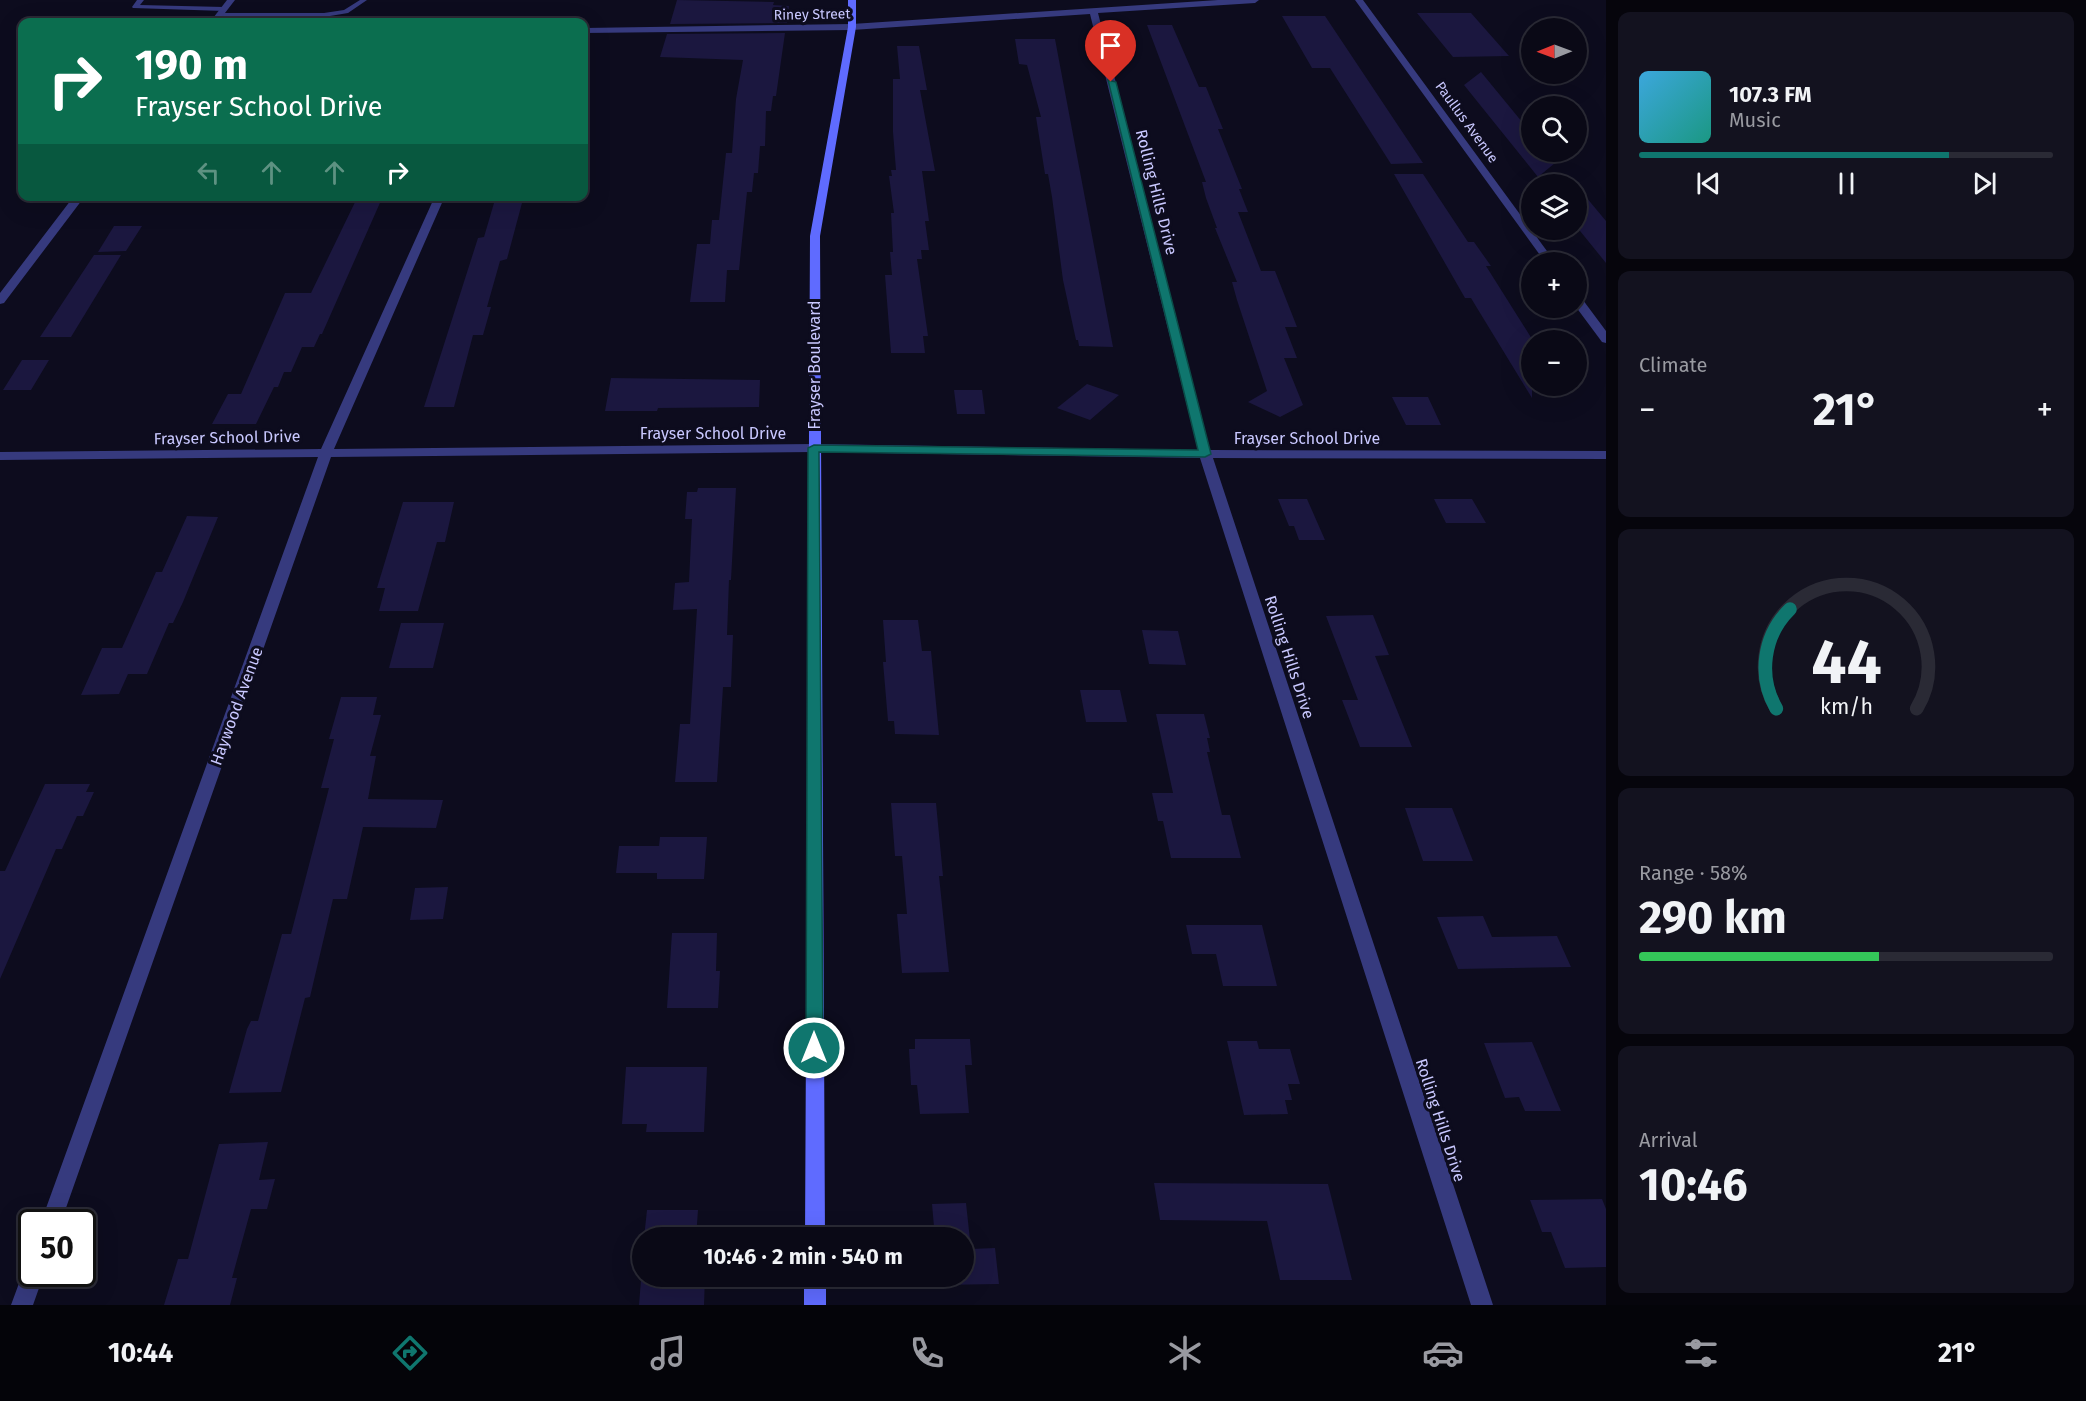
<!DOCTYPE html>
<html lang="en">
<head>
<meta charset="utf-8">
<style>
  body { margin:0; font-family:"Fira Sans",sans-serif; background:#13121f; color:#f1f3f6; height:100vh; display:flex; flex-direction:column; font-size:22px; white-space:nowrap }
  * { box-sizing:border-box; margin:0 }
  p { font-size:20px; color:#999aa1 }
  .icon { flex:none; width:33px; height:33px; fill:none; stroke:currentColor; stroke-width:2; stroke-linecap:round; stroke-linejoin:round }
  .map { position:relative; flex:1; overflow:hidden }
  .panel { display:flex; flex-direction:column; gap:12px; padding:12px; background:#06050c; width:480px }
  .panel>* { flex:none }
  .top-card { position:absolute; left:18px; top:18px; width:570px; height:183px; border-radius:12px; box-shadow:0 6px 24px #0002,0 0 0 2px #2a2a35; background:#0b6e4f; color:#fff; overflow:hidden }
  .needle { width:39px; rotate:269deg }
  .controls { position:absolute; left:1521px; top:18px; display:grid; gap:12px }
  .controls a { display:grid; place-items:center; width:66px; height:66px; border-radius:50%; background:#0a0916; box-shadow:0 6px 24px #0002,0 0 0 2px #2a2a35; font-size:30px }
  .speed { position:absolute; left:18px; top:1209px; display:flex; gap:12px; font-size:30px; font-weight:700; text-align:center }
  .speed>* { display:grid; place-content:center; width:78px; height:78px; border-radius:50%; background:#0a0916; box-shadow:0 6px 24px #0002,0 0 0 2px #2a2a35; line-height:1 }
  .speed .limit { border:3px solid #111; border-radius:9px; background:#fff; color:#111 }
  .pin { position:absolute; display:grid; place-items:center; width:51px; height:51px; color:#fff; margin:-62px -26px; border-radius:50% 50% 50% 0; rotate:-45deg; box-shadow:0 0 6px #0007 }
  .pin .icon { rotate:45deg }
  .me { position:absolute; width:66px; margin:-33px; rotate:0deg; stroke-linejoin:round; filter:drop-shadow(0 0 4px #0008) }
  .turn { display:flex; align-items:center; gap:21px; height:126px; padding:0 18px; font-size:27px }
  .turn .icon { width:78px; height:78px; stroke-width:2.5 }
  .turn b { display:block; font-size:42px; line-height:51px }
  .lanes { display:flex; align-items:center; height:57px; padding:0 18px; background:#0003; justify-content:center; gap:30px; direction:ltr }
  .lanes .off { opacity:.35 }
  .big { font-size:45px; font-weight:700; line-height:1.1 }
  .panel .tile { flex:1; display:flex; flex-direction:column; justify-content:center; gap:9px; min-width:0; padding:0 21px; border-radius:12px; background:#13121f }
  .panel .dial { align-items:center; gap:0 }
  .dial svg { height:156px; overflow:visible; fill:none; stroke:#2a2a35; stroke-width:7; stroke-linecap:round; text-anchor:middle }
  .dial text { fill:#f1f3f6; stroke:none }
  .song { display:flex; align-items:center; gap:18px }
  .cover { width:72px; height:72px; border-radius:9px; background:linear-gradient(135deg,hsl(200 70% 55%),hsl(170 70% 35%)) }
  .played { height:6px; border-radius:3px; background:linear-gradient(90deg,#0f766e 75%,#2a2a35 75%) }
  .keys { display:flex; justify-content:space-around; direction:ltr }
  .heat { display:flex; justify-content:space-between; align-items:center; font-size:33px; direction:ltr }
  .charge { height:9px; border-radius:4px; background:linear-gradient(90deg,#34c759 58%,#2a2a35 0) }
  .trip { position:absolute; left:632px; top:1227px; width:342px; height:60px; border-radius:30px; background:#0a0916; box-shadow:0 6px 24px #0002,0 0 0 2px #2a2a35; font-weight:700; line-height:60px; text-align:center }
  .dock { display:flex; height:96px; justify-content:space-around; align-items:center; background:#040409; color:#999aa1 }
  .dock .icon { width:42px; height:42px }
  .dock .active { color:#0f766e }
  .dock b { font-size:27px; color:#f1f3f6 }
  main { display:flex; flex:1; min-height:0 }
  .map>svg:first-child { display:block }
</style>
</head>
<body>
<main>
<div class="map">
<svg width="1606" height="1305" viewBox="0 0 1606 1305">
  <rect width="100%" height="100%" fill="#0d0c1e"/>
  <path fill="#1b173f" d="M 677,0 L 774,2 L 773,5 L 789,6 L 787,23 L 670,24 Z
    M 1417,13 L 1471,13 L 1509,56 L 1453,57 Z
    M 1282,16 L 1325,16 L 1423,163 L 1391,164 L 1330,68 L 1312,68 Z
    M 1147,25 L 1172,25 L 1199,87 L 1206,87 L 1223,129 L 1218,129 L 1242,189 L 1239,189 L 1248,212 L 1238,212 L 1261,271 L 1275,271 L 1297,327 L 1285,327 L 1297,358 L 1284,358 L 1303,405 L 1280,417 L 1248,402 L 1267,391 L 1237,300 L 1232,282 L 1237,282 L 1215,228 L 1217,228 L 1206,198 L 1202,182 L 1206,182 Z
    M 785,33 L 776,96 L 773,96 L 771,111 L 766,111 L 765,146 L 760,146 L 758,173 L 754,173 L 752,192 L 747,192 L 739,270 L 727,270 L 725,302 L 690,302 L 697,244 L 710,244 L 712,220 L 719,220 L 726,153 L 732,153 L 736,99 L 743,60 L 660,57 L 667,34 Z
    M 1015,39 L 1055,39 L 1113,347 L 1079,346 L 1078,340 L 1076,340 L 1063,280 L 1052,197 L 1048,174 L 1045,174 L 1036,117 L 1041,117 L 1027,65 L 1019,64 Z
    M 897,46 L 919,46 L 927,90 L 920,90 L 935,171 L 922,171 L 929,221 L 925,221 L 929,250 L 921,250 L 922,259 L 917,259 L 928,336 L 923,336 L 925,353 L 891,353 L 885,275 L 892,275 L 890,252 L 893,252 L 891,213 L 894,213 L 889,176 L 892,176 L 891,170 L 896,170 L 893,132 L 893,79 L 900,79 Z
    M 1481,72 L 1532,134 L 1532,152 L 1546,152 L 1555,163 L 1538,177 L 1464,85 Z
    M 1394,174 L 1423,174 L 1468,242 L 1474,242 L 1491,266 L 1486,266 L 1532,339 L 1532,398 L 1477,308 L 1471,298 L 1465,298 Z
    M 1576,185 L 1606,221 L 1606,263 L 1576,226 Z
    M 358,196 L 383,196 L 322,334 L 320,334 L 314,347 L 302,347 L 291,372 L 284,372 L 278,387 L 274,387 L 256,424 L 212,424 L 228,394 L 241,394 L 285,293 L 311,293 Z
    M 494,203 L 522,203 L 507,259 L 500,261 L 487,307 L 491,307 L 483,335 L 473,335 L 454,407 L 424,407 L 478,238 L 484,237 Z
    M 114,226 L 142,226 L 126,251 L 98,252 Z
    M 94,255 L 121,255 L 71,337 L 40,337 Z
    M 22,360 L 49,360 L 31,390 L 3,390 Z
    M 611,378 L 760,380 L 759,407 L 658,408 L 657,411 L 605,411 Z
    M 1087,384 L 1119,395 L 1090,420 L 1057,408 Z
    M 954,390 L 982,390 L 985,414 L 957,414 Z
    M 1392,397 L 1428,397 L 1441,425 L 1406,425 Z
    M 698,488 L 736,488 L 731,580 L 729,580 L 727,635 L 733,635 L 731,687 L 723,687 L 717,782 L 675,782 L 680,724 L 690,724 L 697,609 L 673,610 L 675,583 L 689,582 L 692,519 L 685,519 L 687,492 L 697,492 Z
    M 1278,499 L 1307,499 L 1325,540 L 1299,540 L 1294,526 L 1289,526 Z
    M 1434,499 L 1472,499 L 1486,523 L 1446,523 Z
    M 403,502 L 454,502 L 445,542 L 437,542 L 418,611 L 379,611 L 385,588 L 377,588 Z
    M 187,516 L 218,517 L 183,602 L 173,623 L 169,623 L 147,674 L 128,674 L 119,694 L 81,695 L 102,648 L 122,648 L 156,572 L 162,572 Z
    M 1373,615 L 1389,655 L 1375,656 L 1412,747 L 1360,747 L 1342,700 L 1358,700 L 1326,616 Z
    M 883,620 L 918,620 L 922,651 L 931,651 L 939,735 L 895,734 L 894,721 L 888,721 L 883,662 L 886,662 Z
    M 401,623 L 444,623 L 433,668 L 389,668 Z
    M 1142,630 L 1178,631 L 1186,665 L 1149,664 Z
    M 1080,690 L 1120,690 L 1127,722 L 1086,722 Z
    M 341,697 L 377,697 L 373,715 L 381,715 L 370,756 L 376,756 L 368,799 L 443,800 L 436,828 L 363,827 L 347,899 L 333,899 L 310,997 L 305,998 L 281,1092 L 229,1093 L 247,1029 L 251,1021 L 258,1021 L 282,934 L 291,934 L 329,788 L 321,788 L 334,739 L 329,739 Z
    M 1156,714 L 1204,714 L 1210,738 L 1207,738 L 1210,752 L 1207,752 L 1222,815 L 1230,815 L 1241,858 L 1171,858 L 1163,821 L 1158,821 L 1152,793 L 1173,793 Z
    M 45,784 L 90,784 L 86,792 L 94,792 L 83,816 L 77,816 L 62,849 L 56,849 L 0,979 L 0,871 L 5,871 Z
    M 891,803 L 936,803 L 943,876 L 939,876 L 949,972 L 902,973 L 897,914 L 907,914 L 902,856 L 895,856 Z
    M 1405,808 L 1452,808 L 1473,861 L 1423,861 Z
    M 660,837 L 707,837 L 704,879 L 657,879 L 657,873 L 616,873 L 619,846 L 659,846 Z
    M 448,887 L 443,919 L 410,920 L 415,888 Z
    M 1483,916 L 1492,937 L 1557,936 L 1571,967 L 1458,969 L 1437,917 Z
    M 1186,925 L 1262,925 L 1277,986 L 1223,986 L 1216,954 L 1192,954 Z
    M 672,933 L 717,933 L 716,971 L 720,971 L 718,1008 L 667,1008 Z
    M 915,1039 L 970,1039 L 972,1065 L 965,1065 L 969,1113 L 920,1114 L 917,1085 L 911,1085 L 909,1049 L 915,1049 Z
    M 1227,1041 L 1257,1041 L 1259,1049 L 1290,1049 L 1300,1084 L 1288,1084 L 1292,1100 L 1285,1100 L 1288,1114 L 1244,1115 Z
    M 1532,1042 L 1555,1097 L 1561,1111 L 1525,1111 L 1519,1097 L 1505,1098 L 1484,1043 Z
    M 626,1067 L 707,1067 L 704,1132 L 646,1132 L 647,1124 L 622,1124 Z
    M 268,1142 L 259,1180 L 275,1179 L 267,1209 L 251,1209 L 232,1278 L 237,1278 L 230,1305 L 164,1305 L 178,1259 L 188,1259 L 219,1144 Z
    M 1154,1183 L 1328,1184 L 1352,1280 L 1280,1280 L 1267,1221 L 1160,1220 Z
    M 1602,1199 L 1606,1209 L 1606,1267 L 1565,1268 L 1551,1232 L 1542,1232 L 1530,1200 Z
    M 966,1203 L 971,1249 L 995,1248 L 999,1284 L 939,1285 L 938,1276 L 963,1276 L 963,1238 L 935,1238 L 932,1204 Z
    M 647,1210 L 698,1210 L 696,1238 L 644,1238 Z
    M 642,1268 L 642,1276 L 705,1277 L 704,1305 L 639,1305 Z"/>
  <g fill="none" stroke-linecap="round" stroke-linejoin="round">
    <path fill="#363a7e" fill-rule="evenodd" d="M 137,0 L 144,0 L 140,5 L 224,7 L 227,9 L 224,11 L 133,8 L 132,7 Z
      M 360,0 L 367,0 L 348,13 L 324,17 L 219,17 L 216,15 L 219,13 L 324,13 L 344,10 Z"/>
    <path fill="#363a7e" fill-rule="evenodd" d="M 227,0 L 235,0 L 218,22 L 210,22 Z
      M 1218,0 L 1259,0 L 1255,3 L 1098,13 L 1210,450 L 1606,451 L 1606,459 L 1213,458 L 1493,1305 L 1471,1305 L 1200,458 L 814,452 L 331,457 L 61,1222 L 41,1222 L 318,457 L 0,460 L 0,452 L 321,449 L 435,196 L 445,196 L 334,449 L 814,444 L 1198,450 L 1090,14 L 852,30 L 584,33 L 584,28 L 852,24 Z
      M 1355,0 L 1363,0 L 1555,262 L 1545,262 Z
      M 74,196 L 85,196 L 4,303 L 0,304 L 0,293 Z
      M 1576,295 L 1580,296 L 1606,331 L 1606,343 L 1602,342 L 1576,307 Z
      M 32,1265 L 32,1274 L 44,1274 L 33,1305 L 11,1305 L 25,1267 Z"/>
    <path fill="#5f6bff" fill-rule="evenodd" d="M 848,0 L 856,0 L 856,27 L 820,236 L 825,1238 L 805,1238 L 810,236 L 848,27 Z
      M 804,1276 L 826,1276 L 826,1305 L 804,1305 Z"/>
  </g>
  <path fill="#0f766e" stroke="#0a4d48" stroke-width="1.5" d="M 1108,80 L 1116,82 L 1211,454 L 1205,457 L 819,452 L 823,1048 L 821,1052 L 814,1055 L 808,1052 L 806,1048 L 808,448 L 814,445 L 1198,450 Z"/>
  <g text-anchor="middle" stroke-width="6" stroke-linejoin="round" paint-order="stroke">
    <g font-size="14" fill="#c9c8ff" stroke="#0d0c1e">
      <text transform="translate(812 14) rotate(-1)" y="5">Riney Street</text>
      <text transform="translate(1467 122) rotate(54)" y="5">Paullus Avenue</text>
    </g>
    <g font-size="16" fill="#c9c8ff" stroke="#0d0c1e">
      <text transform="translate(1157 192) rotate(76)" y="6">Rolling Hills Drive</text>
      <text transform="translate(814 365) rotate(-90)" y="6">Frayser Boulevard</text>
      <text x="713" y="439">Frayser School Drive</text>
      <text transform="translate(227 437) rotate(-1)" y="6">Frayser School Drive</text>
      <text x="1307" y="444">Frayser School Drive</text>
      <text transform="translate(1290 657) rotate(72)" y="6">Rolling Hills Drive</text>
      <text transform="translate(236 706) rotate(-70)" y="6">Haywood Avenue</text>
      <text transform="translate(1441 1120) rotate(72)" y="6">Rolling Hills Drive</text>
    </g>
  </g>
</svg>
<div class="controls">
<a><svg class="needle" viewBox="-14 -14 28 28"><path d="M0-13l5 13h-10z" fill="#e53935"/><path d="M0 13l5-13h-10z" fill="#999aa1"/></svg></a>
<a><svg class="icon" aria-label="search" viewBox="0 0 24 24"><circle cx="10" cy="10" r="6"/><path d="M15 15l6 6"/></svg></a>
<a><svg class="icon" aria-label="layers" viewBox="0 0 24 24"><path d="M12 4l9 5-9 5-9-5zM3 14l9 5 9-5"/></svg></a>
<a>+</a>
<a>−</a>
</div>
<div class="speed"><div class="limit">50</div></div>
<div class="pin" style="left:1111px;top:82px;background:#d93025"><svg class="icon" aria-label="arrive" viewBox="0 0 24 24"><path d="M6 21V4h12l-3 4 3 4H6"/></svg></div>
<svg class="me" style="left:814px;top:1048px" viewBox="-20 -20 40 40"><circle r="17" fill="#0f766e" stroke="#fff" stroke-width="3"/><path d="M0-11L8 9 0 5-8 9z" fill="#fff"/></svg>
<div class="trip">10:46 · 2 min · 540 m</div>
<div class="top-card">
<div class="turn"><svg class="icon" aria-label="right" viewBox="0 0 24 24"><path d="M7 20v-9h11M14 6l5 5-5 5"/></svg><div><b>190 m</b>Frayser School Drive</div></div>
<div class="lanes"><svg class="icon off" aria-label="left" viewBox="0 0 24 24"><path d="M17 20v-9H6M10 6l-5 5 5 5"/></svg><svg class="icon off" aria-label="ahead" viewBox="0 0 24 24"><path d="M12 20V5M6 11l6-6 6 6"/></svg><svg class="icon off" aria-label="ahead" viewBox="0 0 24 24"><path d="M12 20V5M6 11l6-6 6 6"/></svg><svg class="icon" aria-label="right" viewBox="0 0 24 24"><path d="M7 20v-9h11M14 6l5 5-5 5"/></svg></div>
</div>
</div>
<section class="panel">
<div class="tile">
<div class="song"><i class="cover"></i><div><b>107.3 FM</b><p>Music</p></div></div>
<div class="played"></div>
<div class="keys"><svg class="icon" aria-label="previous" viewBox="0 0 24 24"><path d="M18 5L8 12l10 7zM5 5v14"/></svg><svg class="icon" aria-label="pause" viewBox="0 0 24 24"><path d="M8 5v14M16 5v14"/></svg><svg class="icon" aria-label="next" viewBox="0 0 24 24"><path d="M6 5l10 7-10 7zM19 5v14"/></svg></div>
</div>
<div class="tile"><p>Climate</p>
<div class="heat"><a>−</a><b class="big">21°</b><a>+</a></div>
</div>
<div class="tile dial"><svg viewBox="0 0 100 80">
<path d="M14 69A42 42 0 1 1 86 69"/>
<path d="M14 69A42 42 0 0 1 21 18" stroke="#0f766e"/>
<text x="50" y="56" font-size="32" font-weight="700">44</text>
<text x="50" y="72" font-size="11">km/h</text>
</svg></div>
<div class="tile"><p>Range · 58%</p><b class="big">290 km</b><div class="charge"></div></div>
<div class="tile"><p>Arrival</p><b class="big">10:46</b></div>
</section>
</main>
<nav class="dock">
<b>10:44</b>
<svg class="icon active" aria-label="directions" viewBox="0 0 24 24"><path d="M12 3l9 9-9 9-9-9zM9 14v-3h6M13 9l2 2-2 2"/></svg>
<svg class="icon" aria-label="music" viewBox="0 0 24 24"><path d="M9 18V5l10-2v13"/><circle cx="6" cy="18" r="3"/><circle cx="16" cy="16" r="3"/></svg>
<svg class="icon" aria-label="phone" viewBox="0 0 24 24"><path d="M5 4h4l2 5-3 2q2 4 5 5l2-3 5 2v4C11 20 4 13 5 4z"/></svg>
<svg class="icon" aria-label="climate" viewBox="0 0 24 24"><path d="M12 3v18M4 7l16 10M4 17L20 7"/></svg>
<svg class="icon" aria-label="car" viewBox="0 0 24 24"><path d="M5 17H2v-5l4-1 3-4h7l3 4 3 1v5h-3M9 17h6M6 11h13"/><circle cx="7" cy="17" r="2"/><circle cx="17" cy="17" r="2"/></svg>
<svg class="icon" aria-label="filters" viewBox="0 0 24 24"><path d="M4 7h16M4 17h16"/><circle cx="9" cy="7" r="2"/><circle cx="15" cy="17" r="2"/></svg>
<b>21°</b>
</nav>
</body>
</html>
